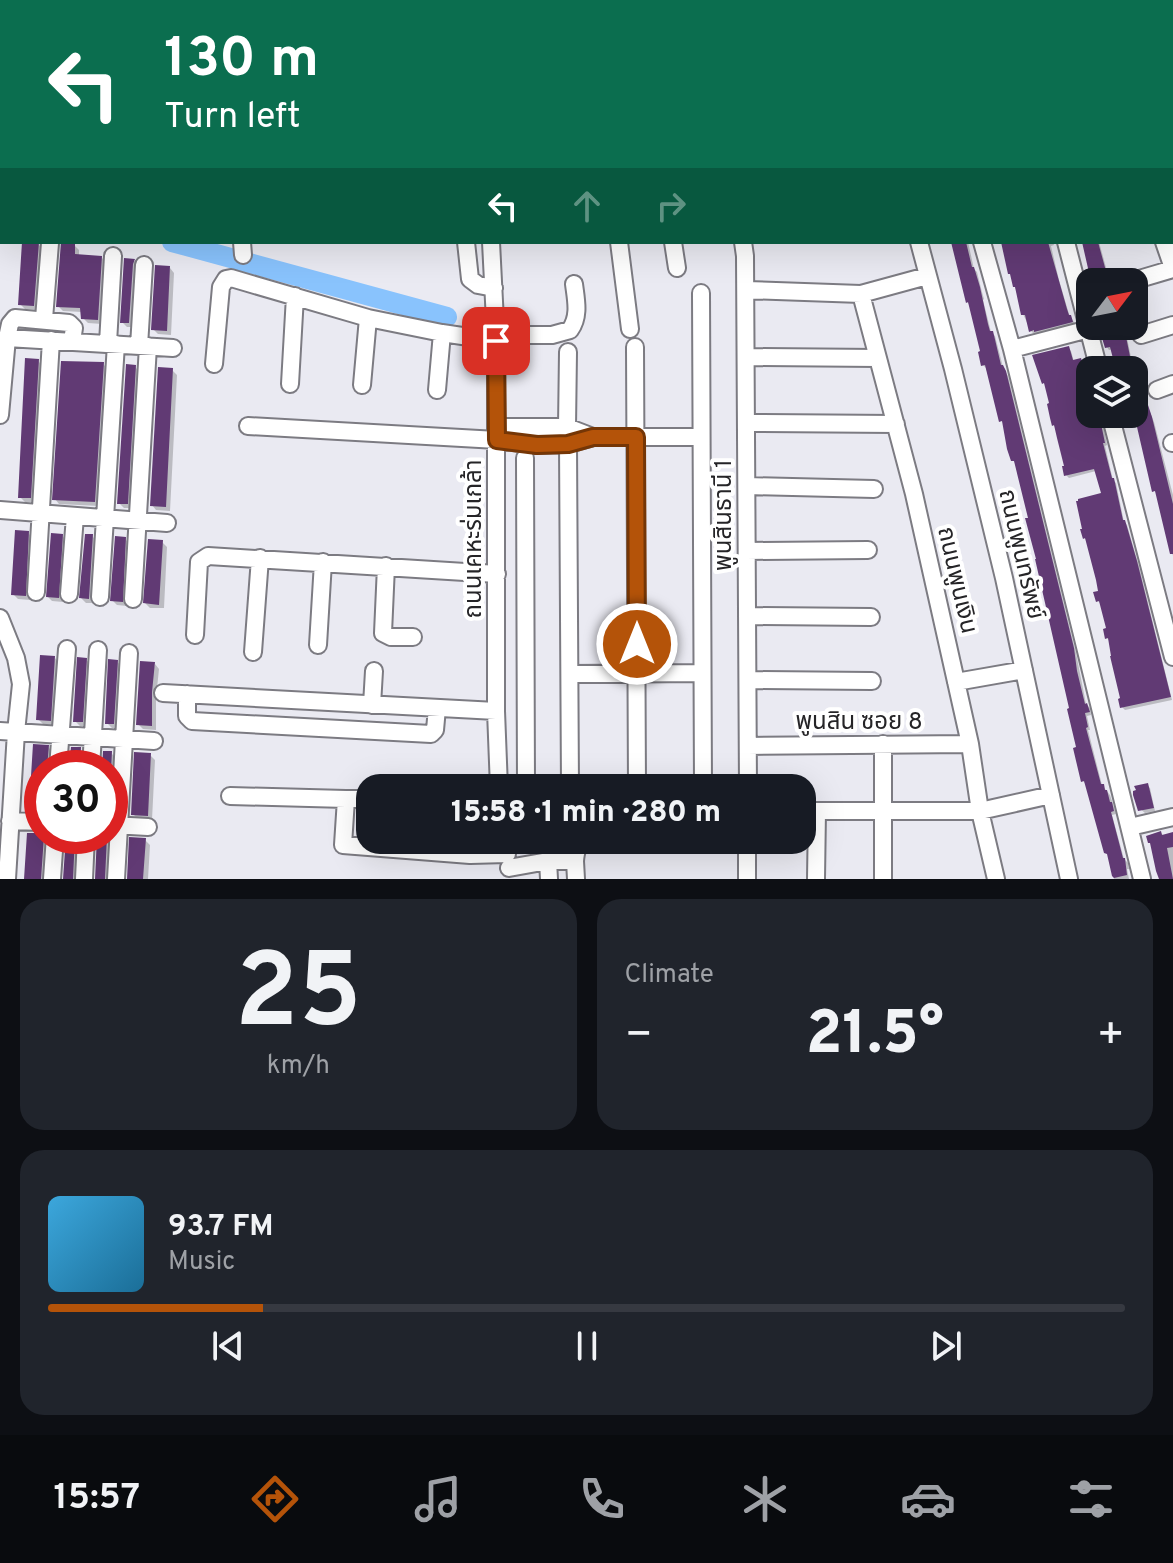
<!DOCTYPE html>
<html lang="en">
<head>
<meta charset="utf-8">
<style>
  body { margin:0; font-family:Overpass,"Noto Sans Thai",sans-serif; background:#20242c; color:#f1f3f6; height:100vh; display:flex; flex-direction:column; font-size:30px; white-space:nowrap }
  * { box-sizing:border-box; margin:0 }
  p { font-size:26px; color:#9ea1a6 }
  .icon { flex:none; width:44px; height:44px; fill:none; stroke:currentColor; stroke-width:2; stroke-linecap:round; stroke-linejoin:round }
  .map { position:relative; height:879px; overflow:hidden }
  .drawer { display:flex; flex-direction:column; gap:20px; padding:20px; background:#0d0f14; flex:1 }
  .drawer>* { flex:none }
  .guide { position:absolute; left:0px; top:0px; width:1174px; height:244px; box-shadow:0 8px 32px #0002; background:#0b6e4f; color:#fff; overflow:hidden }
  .needle { width:52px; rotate:58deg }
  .controls { position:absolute; left:1076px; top:268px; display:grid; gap:16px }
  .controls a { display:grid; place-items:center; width:72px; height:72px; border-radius:16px; background:#171b24; box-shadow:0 8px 32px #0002; font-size:40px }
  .speed { position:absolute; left:24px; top:750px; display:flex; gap:16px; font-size:40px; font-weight:700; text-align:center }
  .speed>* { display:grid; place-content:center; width:104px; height:104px; border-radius:50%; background:#171b24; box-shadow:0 8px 32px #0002; line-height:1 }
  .speed .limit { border:12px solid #d22; background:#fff; color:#111 }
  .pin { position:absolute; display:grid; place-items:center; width:68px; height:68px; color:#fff; margin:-34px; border-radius:16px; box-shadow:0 4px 12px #0006 }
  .me { position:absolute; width:88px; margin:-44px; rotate:0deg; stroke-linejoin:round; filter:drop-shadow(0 0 6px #0008) }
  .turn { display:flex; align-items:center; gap:28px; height:168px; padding:0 32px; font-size:36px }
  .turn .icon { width:104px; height:104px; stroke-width:2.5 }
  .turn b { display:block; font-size:56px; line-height:68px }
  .lanes { display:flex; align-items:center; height:76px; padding:0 32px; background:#0003; justify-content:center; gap:40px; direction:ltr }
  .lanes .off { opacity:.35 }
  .big { font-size:60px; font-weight:800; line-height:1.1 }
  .drawer .card { flex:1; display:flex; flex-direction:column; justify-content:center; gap:12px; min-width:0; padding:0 28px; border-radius:24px; background:#20242c }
  .drawer .dial { align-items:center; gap:0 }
  .dial b { font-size:104px; line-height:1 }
  .song { display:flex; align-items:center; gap:24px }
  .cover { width:96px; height:96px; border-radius:12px; background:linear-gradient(135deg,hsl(200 70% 55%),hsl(200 70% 35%)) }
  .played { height:8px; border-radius:4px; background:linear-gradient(90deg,#b45309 20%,#363941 20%) }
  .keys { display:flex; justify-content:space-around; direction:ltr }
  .heat { display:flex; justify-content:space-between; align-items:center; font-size:44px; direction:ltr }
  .drawer .tiles { flex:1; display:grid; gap:20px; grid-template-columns:1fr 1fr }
  .card:last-child { grid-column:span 2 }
  .trip { position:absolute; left:356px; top:774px; width:460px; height:80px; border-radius:24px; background:#171b24; box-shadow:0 8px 32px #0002; font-weight:800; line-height:80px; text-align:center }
  .menu { display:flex; height:128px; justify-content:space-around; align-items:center; background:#090b0e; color:#9ea1a6 }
  .menu .icon { width:56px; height:56px }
  .menu .on { color:#b45309 }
  .menu b { font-size:36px; color:#f1f3f6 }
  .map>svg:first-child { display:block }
</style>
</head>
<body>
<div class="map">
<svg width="1173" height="879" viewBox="0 0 1173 879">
  <rect width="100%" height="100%" fill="#eaeaf2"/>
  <path fill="#0003" d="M 953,242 L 968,242 L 974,269 L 977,272 L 982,292 L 984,299 L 983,300 L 991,332 L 995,336 L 1003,367 L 1008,376 L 1076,653 L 1086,704 L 1090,708 L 1091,715 L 1087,716 L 1090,730 L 1088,730 L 1102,785 L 1110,795 L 1114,807 L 1116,814 L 1112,815 L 1124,859 L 1128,863 L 1129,869 L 1127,869 L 1129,879 L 1114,879 L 1109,856 L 1086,784 L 1083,781 L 1071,710 L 1030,519 L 1016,464 L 1013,460 L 1004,424 L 1001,420 L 986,368 L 983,365 L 983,353 L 970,305 L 967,302 Z
    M 1002,242 L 1053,242 L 1054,245 L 1051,246 L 1059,280 L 1069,314 L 1075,324 L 1039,334 L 1033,333 L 1031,331 L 1023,314 Z
    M 1084,242 L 1099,242 L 1110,282 L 1095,282 Z
    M 38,244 L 43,249 L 38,310 L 25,309 L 20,304 Z
    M 74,245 L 79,250 L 79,256 L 101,257 L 106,262 L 102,324 L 88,323 L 83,318 L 82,312 L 63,311 L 58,306 Z
    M 126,260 L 134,261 L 139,265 L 134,327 L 127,327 L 122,322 Z
    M 170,268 L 174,273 L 171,335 L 158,334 L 153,329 Z
    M 1106,326 L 1122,326 L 1124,335 L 1127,338 L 1132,362 L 1136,365 L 1147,405 L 1154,422 L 1173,495 L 1173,556 L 1157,494 L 1154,490 L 1137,418 L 1133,419 L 1130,414 L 1134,414 L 1134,370 L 1117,370 L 1113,349 L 1109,350 L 1107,347 L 1110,339 Z
    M 1068,348 L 1071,351 L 1074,362 L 1081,360 L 1084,363 L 1090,381 L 1090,414 L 1101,414 L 1107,445 L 1105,446 L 1113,480 L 1116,483 L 1124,522 L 1127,525 L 1139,566 L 1172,700 L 1125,710 L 1122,707 L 1122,700 L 1110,641 L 1107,638 L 1108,630 L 1101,604 L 1098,601 L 1100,593 L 1088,541 L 1084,538 L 1103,495 L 1096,471 L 1069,478 L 1066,475 L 1066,467 L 1057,428 L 1053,425 L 1047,386 L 1044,383 Z
    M 38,361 L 43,366 L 35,502 L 25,502 L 20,497 Z
    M 103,364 L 108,369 L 99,506 L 59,504 L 55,499 Z
    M 135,367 L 140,372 L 132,508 L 124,508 L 119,503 Z
    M 172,370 L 177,375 L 170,511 L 156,510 L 152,505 Z
    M 28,533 L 33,538 L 30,600 L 18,599 L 13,594 Z
    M 62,536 L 67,540 L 63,602 L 52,601 L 48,597 Z
    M 92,536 L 97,541 L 94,603 L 86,603 L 81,598 Z
    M 125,539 L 130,544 L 127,606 L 117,605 L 112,600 Z
    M 162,542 L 167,547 L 164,608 L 150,608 L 145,603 Z
    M 55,658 L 59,663 L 55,725 L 43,724 L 38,719 Z
    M 86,660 L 91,664 L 87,726 L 80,726 L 75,721 Z
    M 117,662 L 122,666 L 118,728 L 112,728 L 107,723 Z
    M 155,664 L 159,669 L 156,698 L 156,730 L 143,729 L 138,724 Z
    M 48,747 L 53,752 L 52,768 L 42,768 L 42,812 L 36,812 L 31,807 Z
    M 80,749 L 85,754 L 85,768 L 70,768 Z
    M 111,753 L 116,758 L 113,819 L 110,819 L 110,768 L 103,768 Z
    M 150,755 L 155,760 L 152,820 L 138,819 L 133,814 Z
    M 1147,785 L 1150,788 L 1155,811 L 1145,813 L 1138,807 Z
    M 1161,833 L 1164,836 L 1173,834 L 1173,879 L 1160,879 Z
    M 42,834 L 49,839 L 46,879 L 26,879 Z
    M 68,836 L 81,836 L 77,879 L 65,879 Z
    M 99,836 L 106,836 L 112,842 L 110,879 L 97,879 Z
    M 145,840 L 150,845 L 148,879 L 129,879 Z"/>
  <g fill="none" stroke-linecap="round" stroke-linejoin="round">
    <path stroke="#89c3fd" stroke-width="20" d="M 0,216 L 2,215
      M 172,242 L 447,317"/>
  </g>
  <path fill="#613a74" d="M 22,242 L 39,242 L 34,306 L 18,305 Z
    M 61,242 L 75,243 L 75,254 L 102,256 L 98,320 L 81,319 L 80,308 L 56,307 Z
    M 951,242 L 966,242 L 972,267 L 974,267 L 980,287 L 988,324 L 990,331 L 993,331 L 1001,365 L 1003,365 L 1006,371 L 1074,648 L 1077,671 L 1085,704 L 1087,703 L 1090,712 L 1085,713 L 1088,727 L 1086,728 L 1101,784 L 1104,784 L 1105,790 L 1107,790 L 1110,802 L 1112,802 L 1114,811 L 1111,812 L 1123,858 L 1125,858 L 1127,875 L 1114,878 L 1112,876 L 1107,854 L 1104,853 L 1084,781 L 1081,782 L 1073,748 L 1076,747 L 1067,709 L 1069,708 L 1035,559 L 1036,559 L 1025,518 L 1028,518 L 1014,461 L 1011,461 L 1007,449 L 1002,421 L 999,422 L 985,365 L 981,366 L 978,352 L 980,351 L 968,302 L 966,303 Z
    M 1001,242 L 1048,242 L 1067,309 L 1069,315 L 1071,315 L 1073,322 L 1034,332 L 1034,330 L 1029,332 L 1025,315 L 1021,315 L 1015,287 L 1013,287 L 1010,274 L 1008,274 Z
    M 1082,242 L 1098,242 L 1109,282 L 1095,282 L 1093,276 L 1090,277 Z
    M 124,258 L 135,259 L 133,264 L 129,323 L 120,323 Z
    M 155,265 L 170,266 L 167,331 L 151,330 Z
    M 1120,327 L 1122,333 L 1125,332 L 1131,361 L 1133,360 L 1136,370 L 1116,370 L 1110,347 L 1105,348 L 1102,338 L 1107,337 L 1106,330 Z
    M 1069,346 L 1073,360 L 1081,358 L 1085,370 L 1086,370 L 1090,390 L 1090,414 L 1099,414 L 1105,443 L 1103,443 L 1112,478 L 1114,478 L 1123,520 L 1125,520 L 1137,561 L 1171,697 L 1120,708 L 1118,699 L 1120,698 L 1110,656 L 1111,656 L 1108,638 L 1105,639 L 1103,629 L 1106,628 L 1099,601 L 1096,602 L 1093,592 L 1098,591 L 1096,580 L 1085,538 L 1083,539 L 1080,529 L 1082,529 L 1076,501 L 1078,501 L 1078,499 L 1101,493 L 1094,469 L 1064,476 L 1062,466 L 1064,466 L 1057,438 L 1054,425 L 1052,426 L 1050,418 L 1047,404 L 1049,403 L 1044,383 L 1042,384 L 1032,355 Z
    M 25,358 L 39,359 L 31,498 L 18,498 Z
    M 61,361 L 104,362 L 95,502 L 52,500 Z
    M 126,364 L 136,365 L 128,504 L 117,504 Z
    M 158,367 L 173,368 L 166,507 L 150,506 Z
    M 1134,371 L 1137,371 L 1145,402 L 1147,402 L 1152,417 L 1173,504 L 1173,554 L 1170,554 L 1155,491 L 1152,492 L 1134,414 Z
    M 15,530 L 29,531 L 26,596 L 11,595 Z
    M 51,533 L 63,534 L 59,598 L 46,597 Z
    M 85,534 L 93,534 L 89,599 L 79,598 Z
    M 115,536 L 126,537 L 123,602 L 110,601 Z
    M 148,539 L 163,540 L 159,605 L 143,603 Z
    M 40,655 L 55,656 L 51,721 L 36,720 Z
    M 77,657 L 87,658 L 83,722 L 73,722 Z
    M 108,659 L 118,660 L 114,724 L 105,724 Z
    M 140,661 L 155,662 L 152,692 L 152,726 L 136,725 Z
    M 33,744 L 49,745 L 47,768 L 42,768 L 42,809 L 29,808 Z
    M 71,747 L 81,747 L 80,768 L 69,768 Z
    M 103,751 L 112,751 L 110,792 L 110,768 L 102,768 Z
    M 134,752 L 151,753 L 148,816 L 131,815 Z
    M 1148,783 L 1154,808 L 1138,811 L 1133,795 L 1133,791 L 1136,790 L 1134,786 Z
    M 1161,831 L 1162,835 L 1173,832 L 1173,847 L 1167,848 L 1173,879 L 1159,879 L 1156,871 L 1150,843 L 1148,843 L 1146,836 Z
    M 27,833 L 42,833 L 42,836 L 44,836 L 41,879 L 24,879 Z
    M 66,836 L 75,836 L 73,879 L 63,879 Z
    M 97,836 L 107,836 L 105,879 L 95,879 Z
    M 129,837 L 146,838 L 143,879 L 127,879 Z"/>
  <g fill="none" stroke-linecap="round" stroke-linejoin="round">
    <defs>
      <path id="minor" d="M 4,0 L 4,2
        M 99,0 L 100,2
        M 165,0 L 165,2
        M 229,0 L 229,2
        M 337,0 L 337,2
        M 474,0 L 474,2
        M 590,0 L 590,2
        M 698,0 L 698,2
        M 805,0 L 806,2
        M 852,0 L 852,2
        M 1015,0 L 1015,2
        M 880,2 L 887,0
        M 242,242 L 243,255
        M 466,242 L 470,279 L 478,285 L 494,288
        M 491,242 L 496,341 L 496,711 L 499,788
        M 619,242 L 630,329
        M 673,242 L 677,268
        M 743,242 L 745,256 L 748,788
        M 919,242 L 953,369 L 1004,578 L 1069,879
        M 982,242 L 1012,349 L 1142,879
        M 1066,242 L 1099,370
        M 1164,242 L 1173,268
        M 1129,282 L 1173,269
        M 746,290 L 861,294 L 927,276
        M 701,293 L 703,788
        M 861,294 L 914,494 L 970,744 L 980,811 L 996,879
        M 44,319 L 50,243
        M 496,335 L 552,335 L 570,330 C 580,316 576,300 574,284
        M 1141,335 L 1173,325
        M 7,338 L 173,348
        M 108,343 L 113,256
        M 139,346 L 144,265
        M 635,347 L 637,788
        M 1012,349 L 1089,329
        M 746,357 L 878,358
        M 214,364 L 221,287 L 226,279 L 231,278 L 368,318
        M 290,384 L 295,296
        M 362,385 L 368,318 L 442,333 L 496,341
        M 437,390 L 442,333
        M 1157,390 L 1173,384
        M 1110,414 L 1173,657
        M 0,415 L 7,338 L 10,324 L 15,318 L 69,323 L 74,328 L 72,341
        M 747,423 L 896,424
        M 248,426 L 497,440 L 537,445 L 568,444 L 593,437 L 700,437
        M 497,427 L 567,427 L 593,437
        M 567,427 L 568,352
        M 1172,443 L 1173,443
        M 568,444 L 570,788
        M 525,458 L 526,788
        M 747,486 L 874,489
        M 0,510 L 167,523
        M 747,551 L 868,550
        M 386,566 L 383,633 L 391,637 L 413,637
        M 36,592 L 51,340
        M 69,594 L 75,516
        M 100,597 L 116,344
        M 133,599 L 148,346
        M 747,616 L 871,617
        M 0,618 L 16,658 L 21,684 L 16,732 L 7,879
        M 195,635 L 199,562 L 208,556 L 497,574
        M 318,645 L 323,562
        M 253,652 L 260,558
        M 570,674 L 702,673
        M 748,680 L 872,681
        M 956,682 L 1024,670
        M 163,693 L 496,711
        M 187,694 L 187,716 L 192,721 L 431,734 L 435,730 L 437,708
        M 372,705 L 374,671
        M 0,731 L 154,741
        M 883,744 L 883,879
        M 748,746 L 970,744
        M 58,768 L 67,649
        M 91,768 L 98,650
        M 230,796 L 346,799
        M 370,799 L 346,799 L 343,845 L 470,855 L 507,854
        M 802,811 L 980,811 L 1051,795
        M 10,821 L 42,822
        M 112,825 L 148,827
        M 1130,827 L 1173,817
        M 548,861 L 549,879
        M 575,861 C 576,850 577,844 589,841 L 722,842
        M 509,868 L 548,861 L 575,861 L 576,879
        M 52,879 L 55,836
        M 84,879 L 86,836
        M 116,879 L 129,653
        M 747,879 L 747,840
        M 816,879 L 817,811"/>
    </defs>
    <use href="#minor" stroke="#7c7b82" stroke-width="20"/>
    <use href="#minor" stroke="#fff" stroke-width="16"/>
  </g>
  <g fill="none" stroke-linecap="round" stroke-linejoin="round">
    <defs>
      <path id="route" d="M 496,341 L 497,440 L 537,445 L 568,444 L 593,437 L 636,437 L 637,644"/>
    </defs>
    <use href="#route" stroke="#753606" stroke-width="20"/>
    <use href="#route" stroke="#b45309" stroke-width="14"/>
  </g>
  <g text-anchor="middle" stroke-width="8" stroke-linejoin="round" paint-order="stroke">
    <g font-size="24" fill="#252427" stroke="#fff">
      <text transform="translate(723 515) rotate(-90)" y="8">พูนสินธานี 1</text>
      <text transform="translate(473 539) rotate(-90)" y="8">ถนนเคหะร่มเกล้า</text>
      <text transform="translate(1022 554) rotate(77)" y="8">ถนนพูนทรัพย์</text>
      <text transform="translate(958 580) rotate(77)" y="8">ถนนพูนเงิน</text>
      <text x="859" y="729">พูนสิน ซอย 8</text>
    </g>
  </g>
</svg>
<div class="controls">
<a><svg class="needle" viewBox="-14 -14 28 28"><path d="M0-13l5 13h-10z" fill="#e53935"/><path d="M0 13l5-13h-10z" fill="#9ea1a6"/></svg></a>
<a><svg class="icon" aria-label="layers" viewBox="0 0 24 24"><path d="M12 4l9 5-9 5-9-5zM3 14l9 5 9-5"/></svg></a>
</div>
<div class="speed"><div class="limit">30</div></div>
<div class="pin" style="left:496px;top:341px;background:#d93025"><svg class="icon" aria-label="arrive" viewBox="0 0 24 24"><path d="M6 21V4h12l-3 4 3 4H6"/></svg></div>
<svg class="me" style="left:637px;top:644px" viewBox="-20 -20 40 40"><circle r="17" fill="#b45309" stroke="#fff" stroke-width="3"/><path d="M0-11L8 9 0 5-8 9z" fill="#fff"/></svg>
<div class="trip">15:58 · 1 min · 280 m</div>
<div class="guide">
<div class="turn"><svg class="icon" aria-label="left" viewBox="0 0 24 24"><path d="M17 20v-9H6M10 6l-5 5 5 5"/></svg><div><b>130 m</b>Turn left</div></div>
<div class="lanes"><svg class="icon" aria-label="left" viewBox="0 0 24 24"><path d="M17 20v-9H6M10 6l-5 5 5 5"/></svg><svg class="icon off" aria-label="ahead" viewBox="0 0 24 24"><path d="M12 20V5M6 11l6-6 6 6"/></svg><svg class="icon off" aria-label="right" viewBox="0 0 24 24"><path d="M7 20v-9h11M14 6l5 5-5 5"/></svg></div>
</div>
</div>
<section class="drawer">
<div class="tiles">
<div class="card dial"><b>25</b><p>km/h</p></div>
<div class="card"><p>Climate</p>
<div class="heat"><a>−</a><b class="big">21.5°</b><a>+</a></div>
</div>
<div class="card">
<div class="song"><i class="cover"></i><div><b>93.7 FM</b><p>Music</p></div></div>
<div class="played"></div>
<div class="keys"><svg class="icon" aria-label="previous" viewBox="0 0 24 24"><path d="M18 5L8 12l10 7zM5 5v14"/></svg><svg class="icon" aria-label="pause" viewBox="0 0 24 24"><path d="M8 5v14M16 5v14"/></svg><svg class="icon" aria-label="next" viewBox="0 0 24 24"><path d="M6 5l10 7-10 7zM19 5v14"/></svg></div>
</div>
</div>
</section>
<nav class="menu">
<b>15:57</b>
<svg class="icon on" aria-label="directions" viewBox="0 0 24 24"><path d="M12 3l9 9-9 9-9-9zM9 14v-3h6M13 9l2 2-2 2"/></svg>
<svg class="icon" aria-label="music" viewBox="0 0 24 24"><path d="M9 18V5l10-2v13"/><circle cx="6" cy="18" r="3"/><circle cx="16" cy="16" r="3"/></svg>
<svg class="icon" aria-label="phone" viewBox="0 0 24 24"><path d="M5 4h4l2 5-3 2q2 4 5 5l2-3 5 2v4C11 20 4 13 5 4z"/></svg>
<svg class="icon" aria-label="climate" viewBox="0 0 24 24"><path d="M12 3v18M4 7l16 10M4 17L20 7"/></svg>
<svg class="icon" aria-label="car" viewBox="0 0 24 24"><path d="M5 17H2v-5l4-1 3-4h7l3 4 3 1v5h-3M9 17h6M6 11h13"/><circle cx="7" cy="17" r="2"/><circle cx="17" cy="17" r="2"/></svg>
<svg class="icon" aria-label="filters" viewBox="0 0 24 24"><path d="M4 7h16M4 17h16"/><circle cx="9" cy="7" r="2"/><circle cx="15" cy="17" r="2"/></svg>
</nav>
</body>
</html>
